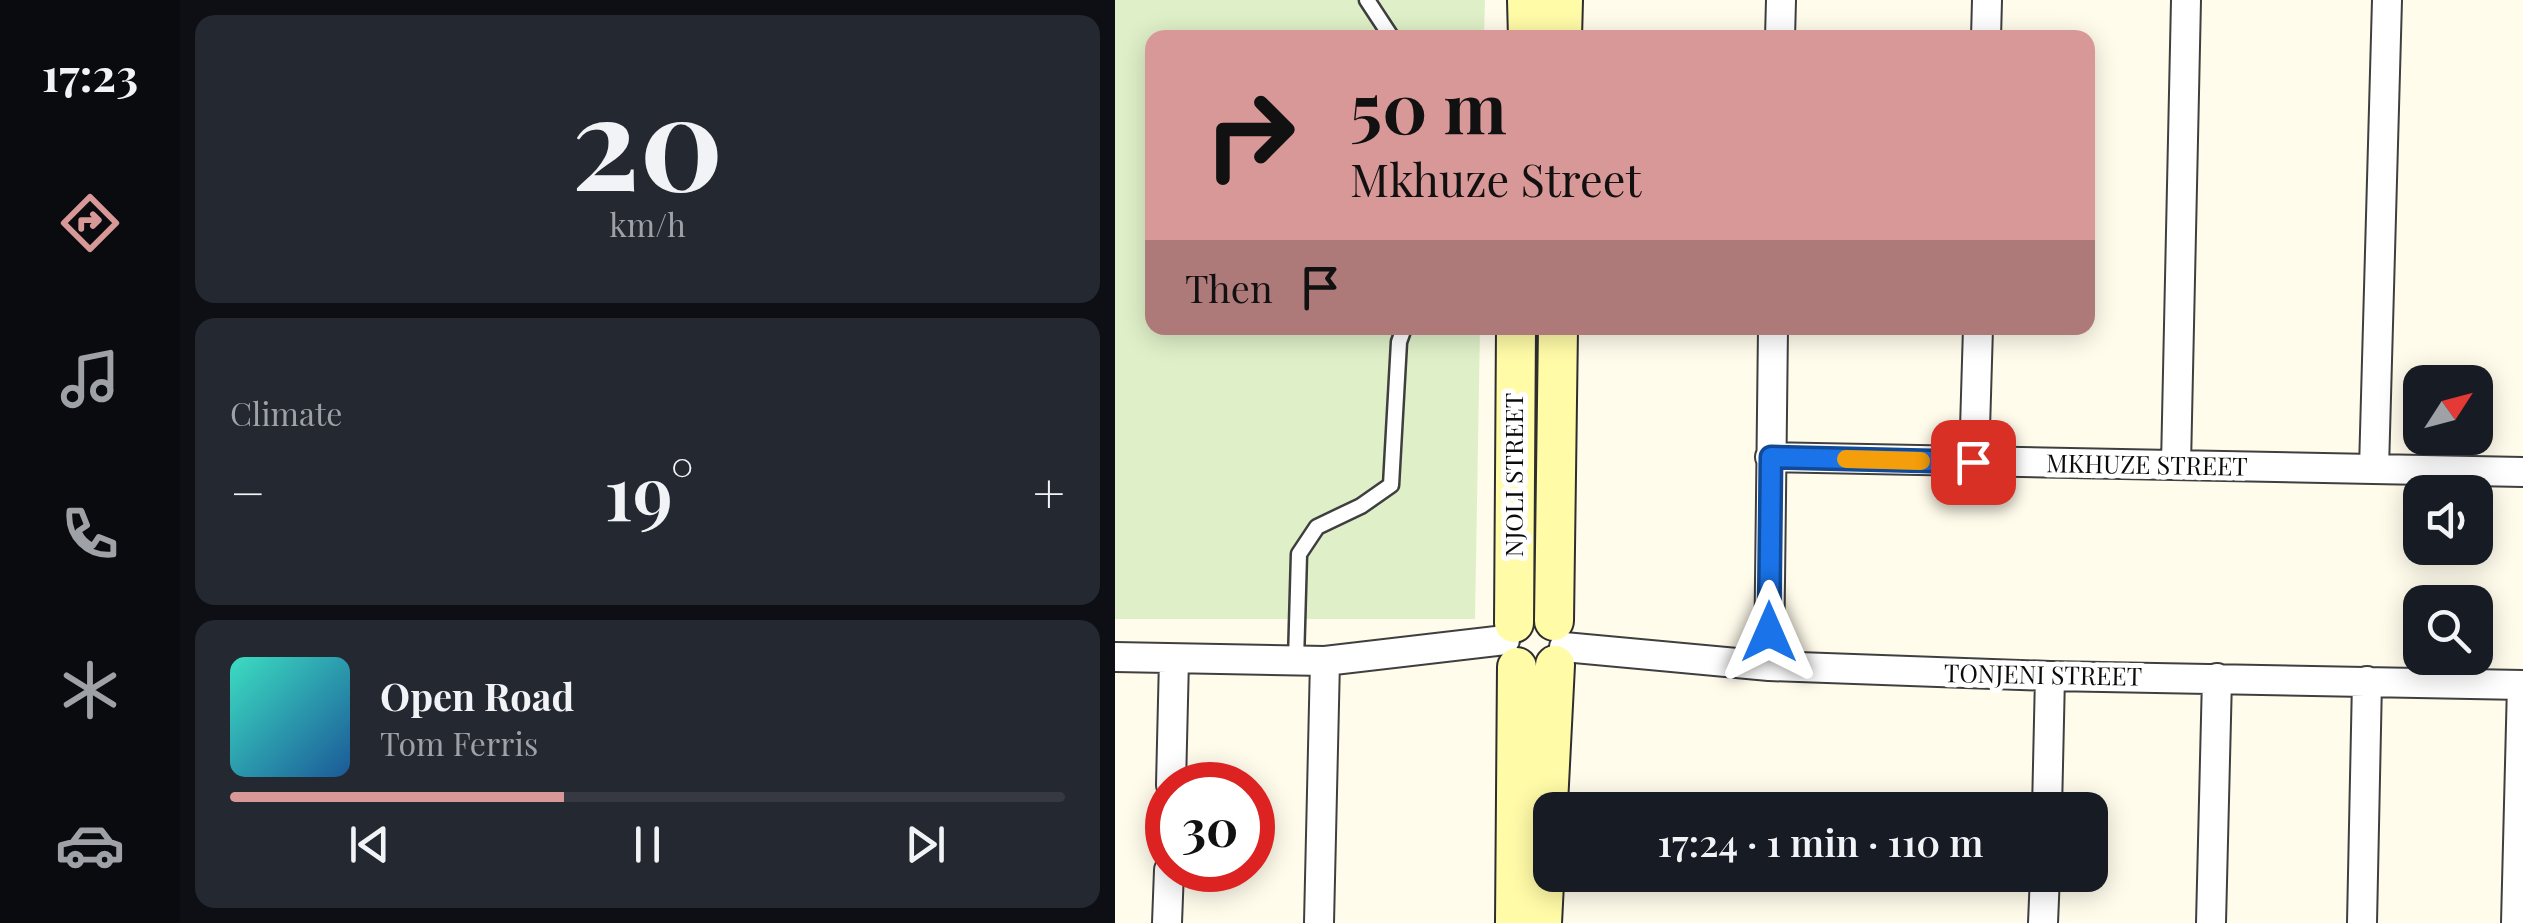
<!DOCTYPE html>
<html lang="en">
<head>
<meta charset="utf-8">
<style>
  body { margin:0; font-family:"Playfair Display",serif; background:#242831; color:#f1f3f6; height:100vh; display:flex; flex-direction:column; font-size:38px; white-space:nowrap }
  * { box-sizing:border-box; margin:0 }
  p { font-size:32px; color:#9ea1a6 }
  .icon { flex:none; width:55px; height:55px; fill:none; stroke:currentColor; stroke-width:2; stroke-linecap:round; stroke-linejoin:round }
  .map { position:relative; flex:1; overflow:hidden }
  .details { display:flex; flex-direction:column; gap:15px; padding:15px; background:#0d0f14; width:935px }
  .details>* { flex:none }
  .banner { position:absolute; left:30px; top:30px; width:950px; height:305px; border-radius:20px; box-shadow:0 5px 25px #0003; background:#d99898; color:#111; overflow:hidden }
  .needle { width:65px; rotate:54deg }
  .controls { position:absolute; left:1288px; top:365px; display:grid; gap:20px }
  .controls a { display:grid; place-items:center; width:90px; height:90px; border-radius:20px; background:#171b24; box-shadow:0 5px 25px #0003; font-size:50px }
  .speed { position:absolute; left:30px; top:762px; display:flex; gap:20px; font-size:50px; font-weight:700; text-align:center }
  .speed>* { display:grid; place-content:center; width:130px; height:130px; border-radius:50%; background:#171b24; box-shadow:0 5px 25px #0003; line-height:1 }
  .speed .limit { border:15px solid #d22; background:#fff; color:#111 }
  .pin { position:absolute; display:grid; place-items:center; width:85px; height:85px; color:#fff; margin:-42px; border-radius:20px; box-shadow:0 5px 15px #0006 }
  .me { position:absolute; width:110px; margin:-55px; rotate:0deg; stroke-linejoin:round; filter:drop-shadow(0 0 8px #0008) }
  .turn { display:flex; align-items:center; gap:35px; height:210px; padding:0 40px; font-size:45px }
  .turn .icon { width:130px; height:130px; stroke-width:2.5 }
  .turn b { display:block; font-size:70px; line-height:85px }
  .then { display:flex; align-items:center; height:95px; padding:0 40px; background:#0003; gap:20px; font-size:38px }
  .big { font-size:75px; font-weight:600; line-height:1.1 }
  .details .card { flex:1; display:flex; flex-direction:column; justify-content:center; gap:15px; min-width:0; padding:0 35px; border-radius:20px; background:#242831 }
  .details .dial { align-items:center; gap:0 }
  .dial b { font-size:130px; line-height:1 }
  .song { display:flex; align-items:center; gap:30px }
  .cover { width:120px; height:120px; border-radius:15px; background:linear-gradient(135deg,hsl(170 70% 55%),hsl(210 70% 35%)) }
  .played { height:10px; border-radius:5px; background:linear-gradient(90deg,#d99898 40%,#363941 40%) }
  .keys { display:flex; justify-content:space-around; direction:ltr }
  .heat { display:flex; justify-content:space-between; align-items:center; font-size:55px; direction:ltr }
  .trip { position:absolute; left:418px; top:792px; width:575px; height:100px; border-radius:20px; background:#171b24; box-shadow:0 5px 25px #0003; font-weight:600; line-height:100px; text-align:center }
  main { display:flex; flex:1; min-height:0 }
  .tab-bar { display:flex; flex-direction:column; width:180px; justify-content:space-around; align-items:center; background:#090b0e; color:#9ea1a6 }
  .tab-bar .icon { width:70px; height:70px }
  .tab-bar .active { color:#d99898 }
  .tab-bar b { font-size:45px; color:#f1f3f6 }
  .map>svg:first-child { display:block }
</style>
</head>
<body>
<main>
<nav class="tab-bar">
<b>17:23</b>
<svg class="icon active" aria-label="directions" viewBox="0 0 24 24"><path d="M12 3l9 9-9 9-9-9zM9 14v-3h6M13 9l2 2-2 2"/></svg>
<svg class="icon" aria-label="music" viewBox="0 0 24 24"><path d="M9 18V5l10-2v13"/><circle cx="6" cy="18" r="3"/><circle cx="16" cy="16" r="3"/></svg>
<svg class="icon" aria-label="phone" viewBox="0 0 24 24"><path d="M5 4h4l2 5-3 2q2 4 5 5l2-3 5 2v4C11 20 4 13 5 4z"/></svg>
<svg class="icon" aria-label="climate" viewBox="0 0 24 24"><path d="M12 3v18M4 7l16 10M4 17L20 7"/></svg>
<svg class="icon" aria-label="car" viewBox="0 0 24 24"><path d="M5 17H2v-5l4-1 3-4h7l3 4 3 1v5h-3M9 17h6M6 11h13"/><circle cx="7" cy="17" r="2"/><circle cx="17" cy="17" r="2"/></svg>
</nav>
<section class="details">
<div class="card dial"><b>20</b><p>km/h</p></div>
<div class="card"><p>Climate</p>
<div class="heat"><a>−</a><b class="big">19°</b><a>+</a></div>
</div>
<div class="card">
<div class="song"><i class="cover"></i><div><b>Open Road</b><p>Tom Ferris</p></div></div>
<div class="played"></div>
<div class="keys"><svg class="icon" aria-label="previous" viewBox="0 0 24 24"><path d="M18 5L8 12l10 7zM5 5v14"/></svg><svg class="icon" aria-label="pause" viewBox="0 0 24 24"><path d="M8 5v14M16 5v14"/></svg><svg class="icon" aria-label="next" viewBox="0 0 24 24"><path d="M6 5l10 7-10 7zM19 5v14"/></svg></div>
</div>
</section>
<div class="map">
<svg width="1408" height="923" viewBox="0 0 1408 923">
  <rect width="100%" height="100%" fill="#fffcec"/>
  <path fill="#dff0c8" d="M 0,0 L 370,0 L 369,37 L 38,38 L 38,328 L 365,328 L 360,619 L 0,619 Z"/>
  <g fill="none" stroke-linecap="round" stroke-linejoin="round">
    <defs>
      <path id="lane" d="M 252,0 L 277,38
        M 181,661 L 184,554 L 202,527 L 246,506 L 276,485 L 284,342 L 289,328"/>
      <path id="street" d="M 665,38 L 666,0
        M 871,38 L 872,0
        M 655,457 L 1408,472
        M 859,462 L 863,328
        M 1061,465 L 1071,0
        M 1259,469 L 1272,0
        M 449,647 L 654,666 L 935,676 L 1408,685
        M 0,657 L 210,661 L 390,640
        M 654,666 L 658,328
        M 56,785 L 59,659
        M 932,810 L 935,676
        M 52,923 L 54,870
        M 204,923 L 210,661
        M 928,923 L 930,875
        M 1096,923 L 1102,678
        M 1247,923 L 1252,681
        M 1401,923 L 1407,685"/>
      <path id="secondary" d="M 412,0 L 413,38
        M 447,38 L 448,0
        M 439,621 L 443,328
        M 399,623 L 401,328
        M 400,923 L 402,667
        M 427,923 L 440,665"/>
    </defs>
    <use href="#lane" stroke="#3f3f3f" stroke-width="19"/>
    <use href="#street" stroke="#3f3f3f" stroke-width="32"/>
    <use href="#secondary" stroke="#2e2e2e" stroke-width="42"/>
    <use href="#lane" stroke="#fff" stroke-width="14"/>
    <use href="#street" stroke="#fff" stroke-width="28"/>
    <use href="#secondary" stroke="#fffba7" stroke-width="38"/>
  </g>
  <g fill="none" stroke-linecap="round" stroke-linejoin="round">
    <defs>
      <path id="route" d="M 654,632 L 656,457 L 858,462"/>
    </defs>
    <use href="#route" stroke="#114b97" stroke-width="25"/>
    <use href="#route" stroke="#1a73e8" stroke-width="18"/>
    <path stroke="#f59e0b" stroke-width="18" d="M 731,459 L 806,461"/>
  </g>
  <g text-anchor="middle" stroke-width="10" stroke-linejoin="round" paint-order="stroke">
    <g font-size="25" fill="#0c0c0c" stroke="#fff">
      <text transform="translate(1032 465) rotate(1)" y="9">MKHUZE STREET</text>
      <text transform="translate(399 475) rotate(-90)" y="9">NJOLI STREET</text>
      <text transform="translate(928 675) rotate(1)" y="9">TONJENI STREET</text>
    </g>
  </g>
</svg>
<div class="controls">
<a><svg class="needle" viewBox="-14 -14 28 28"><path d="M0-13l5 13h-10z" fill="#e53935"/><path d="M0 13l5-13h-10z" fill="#9ea1a6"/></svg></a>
<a><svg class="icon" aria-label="sound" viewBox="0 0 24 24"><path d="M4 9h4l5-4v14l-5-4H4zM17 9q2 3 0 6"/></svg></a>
<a><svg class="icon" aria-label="search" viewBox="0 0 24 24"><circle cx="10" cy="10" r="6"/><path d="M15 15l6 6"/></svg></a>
</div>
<div class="speed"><div class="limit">30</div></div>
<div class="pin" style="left:858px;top:462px;background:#d93025"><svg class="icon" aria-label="arrive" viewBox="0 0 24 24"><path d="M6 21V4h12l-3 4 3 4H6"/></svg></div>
<svg class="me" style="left:654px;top:632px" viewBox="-20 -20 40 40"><path d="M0-17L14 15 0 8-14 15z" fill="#1a73e8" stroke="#fff" stroke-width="4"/></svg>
<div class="trip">17:24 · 1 min · 110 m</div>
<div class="banner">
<div class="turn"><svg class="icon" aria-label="right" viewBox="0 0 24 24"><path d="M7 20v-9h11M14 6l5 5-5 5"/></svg><div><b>50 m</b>Mkhuze Street</div></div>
<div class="then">Then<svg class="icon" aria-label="arrive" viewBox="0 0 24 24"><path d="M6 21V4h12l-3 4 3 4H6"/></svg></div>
</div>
</div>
</main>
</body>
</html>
